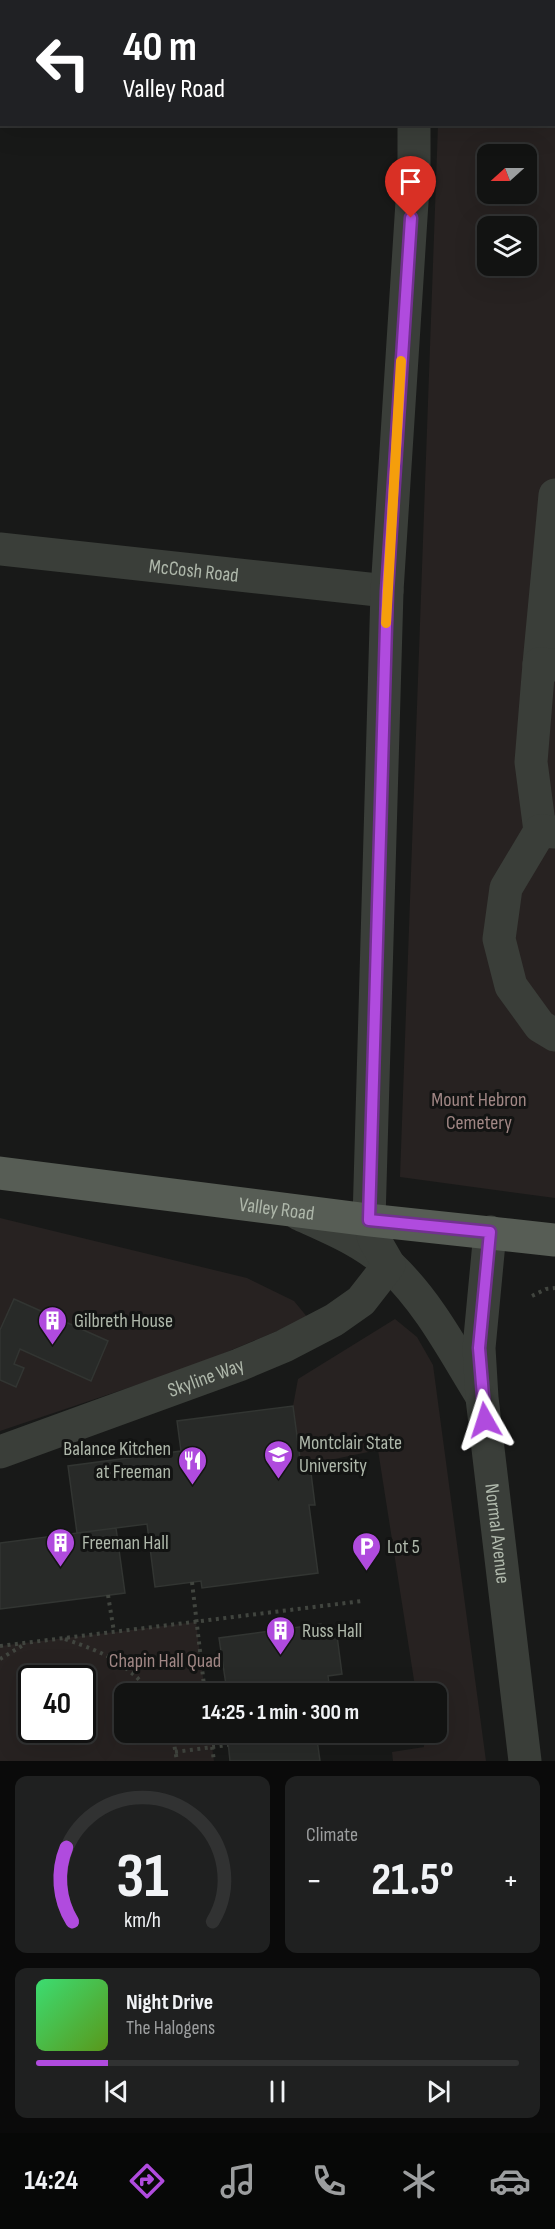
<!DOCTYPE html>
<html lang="en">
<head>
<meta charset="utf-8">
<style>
  body { margin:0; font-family:"Sofia Sans Condensed",sans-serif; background:#1f2020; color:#f1f3f6; height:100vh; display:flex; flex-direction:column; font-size:22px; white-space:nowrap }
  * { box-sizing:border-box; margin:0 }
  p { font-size:20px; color:#9c9e9f }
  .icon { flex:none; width:33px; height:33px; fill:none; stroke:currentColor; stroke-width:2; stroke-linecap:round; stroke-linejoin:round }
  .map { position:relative; height:1761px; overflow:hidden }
  .drawer { display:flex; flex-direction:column; gap:15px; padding:15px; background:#0a0a0a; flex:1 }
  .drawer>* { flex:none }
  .guide { position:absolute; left:0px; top:0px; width:555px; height:126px; box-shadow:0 6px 24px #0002,0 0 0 2px #313232; background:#202124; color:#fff; overflow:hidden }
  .needle { width:39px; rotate:249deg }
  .buttons { position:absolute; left:477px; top:144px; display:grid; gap:12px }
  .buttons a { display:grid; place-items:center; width:60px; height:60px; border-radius:12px; background:#121312; box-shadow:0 6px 24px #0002,0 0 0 2px #313232; font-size:30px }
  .speed { position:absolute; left:18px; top:1665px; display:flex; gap:12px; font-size:30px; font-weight:700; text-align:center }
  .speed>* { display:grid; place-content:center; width:78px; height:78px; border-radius:50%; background:#121312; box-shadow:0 6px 24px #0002,0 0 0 2px #313232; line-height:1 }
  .speed .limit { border:3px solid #111; border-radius:9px; background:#fff; color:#111 }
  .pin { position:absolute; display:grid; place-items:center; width:51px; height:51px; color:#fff; margin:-62px -26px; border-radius:50% 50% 50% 0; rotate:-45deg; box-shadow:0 0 6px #0007 }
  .pin .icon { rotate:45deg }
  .me { position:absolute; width:66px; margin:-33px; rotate:354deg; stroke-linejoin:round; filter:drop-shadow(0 0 4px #0008) }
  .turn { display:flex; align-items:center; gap:21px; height:126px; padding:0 24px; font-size:27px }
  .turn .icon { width:78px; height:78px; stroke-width:2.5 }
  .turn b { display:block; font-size:42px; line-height:51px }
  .big { font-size:45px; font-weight:700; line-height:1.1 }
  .drawer .widget { flex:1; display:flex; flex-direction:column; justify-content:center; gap:9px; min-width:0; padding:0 21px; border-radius:12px; background:#1f2020 }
  .drawer .dial { align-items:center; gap:0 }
  .dial svg { height:156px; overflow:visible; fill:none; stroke:#313232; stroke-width:7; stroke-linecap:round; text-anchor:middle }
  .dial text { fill:#f1f3f6; stroke:none }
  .song { display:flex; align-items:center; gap:18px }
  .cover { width:72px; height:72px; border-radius:9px; background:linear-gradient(135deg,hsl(140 70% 55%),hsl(90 70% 35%)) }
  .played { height:6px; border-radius:3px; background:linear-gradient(90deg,#b04bde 15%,#313232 15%) }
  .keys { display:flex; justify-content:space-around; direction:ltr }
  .heat { display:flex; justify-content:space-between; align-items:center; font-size:33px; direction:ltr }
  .drawer .tiles { flex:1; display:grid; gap:15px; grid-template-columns:1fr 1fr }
  .widget:last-child { grid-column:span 2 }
  .trip { position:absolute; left:114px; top:1683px; width:333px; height:60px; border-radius:12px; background:#121312; box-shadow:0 6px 24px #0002,0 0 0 2px #313232; font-weight:700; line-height:60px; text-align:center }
  .tab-bar { display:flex; height:96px; justify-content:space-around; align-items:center; background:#070807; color:#9c9e9f }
  .tab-bar .icon { width:42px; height:42px }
  .tab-bar .selected { color:#b04bde }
  .tab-bar b { font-size:27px; color:#f1f3f6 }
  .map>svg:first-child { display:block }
</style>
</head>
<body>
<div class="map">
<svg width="555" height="1761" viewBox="0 0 555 1761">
  <rect width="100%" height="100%" fill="#181918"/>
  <path fill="#272221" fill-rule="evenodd" d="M 318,0 L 555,0 L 555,1198 L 400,1177 L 438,125 L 554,124 L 554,2 ZM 488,154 L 526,154 L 526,194 L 488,194 ZM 488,226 L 526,226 L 526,266 L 488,266 Z
    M 0,1218 L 247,1278 L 294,1301 L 308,1318 L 196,1365 L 0,1431 Z
    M 395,1319 L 417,1337 L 433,1365 L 486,1761 L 393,1761 L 392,1752 L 424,1747 L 422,1733 L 436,1732 L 436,1694 L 416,1693 L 378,1450 L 301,1466 L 293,1406 L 298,1379 Z
    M 196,1622 L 205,1693 L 124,1694 L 124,1732 L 210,1733 L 214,1761 L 0,1761 L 0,1646 ZM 82,1678 L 82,1730 L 32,1730 L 32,1678 Z"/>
  <path fill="#282a28" stroke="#323532" stroke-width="1.5" d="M 14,1299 L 108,1341 L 91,1381 L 20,1349 L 14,1364 L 24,1368 L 16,1387 L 0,1380 L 0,1330 Z
    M 293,1406 L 301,1466 L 310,1465 L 315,1505 L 309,1505 L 318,1573 L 202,1588 L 201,1581 L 155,1587 L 147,1524 L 77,1533 L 68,1466 L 181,1451 L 177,1421 Z
    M 116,1528 L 125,1593 L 0,1609 L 0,1543 Z
    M 321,1624 L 322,1630 L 336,1628 L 342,1674 L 328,1676 L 329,1683 L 315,1685 L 316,1694 L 221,1694 L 220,1686 L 226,1685 L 219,1638 Z
    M 227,1732 L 316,1732 L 320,1761 L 230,1761 Z"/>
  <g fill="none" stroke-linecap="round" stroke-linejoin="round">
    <path stroke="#41453f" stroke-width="4" stroke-dasharray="3 4.5" stroke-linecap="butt" d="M 532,1296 L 546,1289 L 555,1288
      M 192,1582 L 205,1694
      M 108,1595 L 114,1632
      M 65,1639 C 107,1654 122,1660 153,1694
      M 0,1646 L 362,1601
      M 0,1659 L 25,1644
      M 172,1732 L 177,1761
      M 210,1732 L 214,1761
      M 175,1752 L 228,1745"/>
    <g stroke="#3a3e39" stroke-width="33">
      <path id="s1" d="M 0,549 L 387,591"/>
      <path d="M 539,664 L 555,495"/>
      <path d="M 540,831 L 531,762 L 539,664 L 555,665"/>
      <path d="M 555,832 L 540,831 L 506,888 L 499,939 L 511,986 L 540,1026 L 555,1035"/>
      <path d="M 299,1214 C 330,1228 365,1242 391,1267 C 429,1303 453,1350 481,1395"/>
      <path id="s2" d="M 490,1232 L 479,1348 L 482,1398 L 525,1761"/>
      <path id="s3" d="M 0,1452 L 239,1365 L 284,1346 L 334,1320 L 361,1301 L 389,1265 L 374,1239 L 369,1220 L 387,591 L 414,171 L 414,124"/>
    </g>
    <path stroke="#575d55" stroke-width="33" id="s4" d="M 0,1173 L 369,1220 L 555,1240"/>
  </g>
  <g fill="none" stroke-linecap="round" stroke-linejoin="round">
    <defs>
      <path id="route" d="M 411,218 L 387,591 L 369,1220 L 490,1232 L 479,1348 L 485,1420"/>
    </defs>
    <use href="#route" stroke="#723190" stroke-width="15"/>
    <use href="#route" stroke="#b04bde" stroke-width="10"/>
    <path stroke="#f59e0b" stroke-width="10" d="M 386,623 L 401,361"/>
  </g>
  <defs>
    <symbol id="building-pin" viewBox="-11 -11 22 30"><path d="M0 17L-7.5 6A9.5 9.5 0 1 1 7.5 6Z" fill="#b04bde" stroke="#131413"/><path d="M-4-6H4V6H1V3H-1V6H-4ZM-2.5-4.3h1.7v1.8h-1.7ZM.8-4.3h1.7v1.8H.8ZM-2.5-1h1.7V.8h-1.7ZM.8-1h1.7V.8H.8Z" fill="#fff"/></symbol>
    <symbol id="university-pin" viewBox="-11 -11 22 30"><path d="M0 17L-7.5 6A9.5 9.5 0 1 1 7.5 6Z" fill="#b04bde" stroke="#131413"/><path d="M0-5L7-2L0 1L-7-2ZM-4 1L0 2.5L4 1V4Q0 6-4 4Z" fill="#fff"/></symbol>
    <symbol id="restaurant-pin" viewBox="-11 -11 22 30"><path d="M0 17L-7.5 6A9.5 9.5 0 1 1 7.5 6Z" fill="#b04bde" stroke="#131413"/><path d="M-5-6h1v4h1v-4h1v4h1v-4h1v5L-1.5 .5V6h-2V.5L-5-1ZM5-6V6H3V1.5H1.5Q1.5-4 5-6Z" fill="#fff"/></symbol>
    <symbol id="parking-pin" viewBox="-11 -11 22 30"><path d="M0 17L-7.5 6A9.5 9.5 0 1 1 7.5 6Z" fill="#b04bde" stroke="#131413"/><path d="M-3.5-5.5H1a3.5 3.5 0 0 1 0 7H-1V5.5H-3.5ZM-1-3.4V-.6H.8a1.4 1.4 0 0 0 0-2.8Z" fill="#fff"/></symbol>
  </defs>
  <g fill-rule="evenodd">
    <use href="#building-pin" x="36" y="1304" width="33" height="45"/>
    <use href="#university-pin" x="262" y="1438" width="33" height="45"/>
    <use href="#restaurant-pin" x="176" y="1444" width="33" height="45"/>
    <use href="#building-pin" x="44" y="1526" width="33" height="45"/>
    <use href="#parking-pin" x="350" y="1530" width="33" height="45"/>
    <use href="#building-pin" x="264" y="1614" width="33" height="45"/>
  </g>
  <g text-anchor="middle" stroke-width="6" stroke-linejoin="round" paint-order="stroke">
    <g font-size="20" fill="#afb8ab" stroke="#131413">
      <text dy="7" stroke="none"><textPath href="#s1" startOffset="195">McCosh Road</textPath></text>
      <text dy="7" stroke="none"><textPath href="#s4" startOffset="279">Valley Road</textPath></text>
      <text dy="7" stroke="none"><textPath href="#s3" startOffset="219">Skyline Way</textPath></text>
      <text dy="7" stroke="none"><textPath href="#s2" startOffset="303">Normal Avenue</textPath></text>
    </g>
    <g font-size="20" fill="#a18785" stroke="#131413">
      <text x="479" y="1106">Mount Hebron<tspan x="479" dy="23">Cemetery</tspan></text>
      <text x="165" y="1667">Chapin Hall Quad</text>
    </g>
    <g font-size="20" fill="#afb8ab" stroke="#131413" text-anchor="start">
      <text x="74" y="1327">Gilbreth House</text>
      <text x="299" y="1449">Montclair State<tspan x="299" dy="23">University</tspan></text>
      <text x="171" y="1455" text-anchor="end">Balance Kitchen<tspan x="171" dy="23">at Freeman</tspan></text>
      <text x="82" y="1549">Freeman Hall</text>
      <text x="387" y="1553">Lot 5</text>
      <text x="302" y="1637">Russ Hall</text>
    </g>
  </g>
</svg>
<div class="buttons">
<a><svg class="needle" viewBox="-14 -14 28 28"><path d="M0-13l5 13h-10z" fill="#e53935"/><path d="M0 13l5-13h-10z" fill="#9c9e9f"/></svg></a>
<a><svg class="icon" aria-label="layers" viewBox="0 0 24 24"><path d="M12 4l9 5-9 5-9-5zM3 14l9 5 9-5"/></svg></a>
</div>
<div class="speed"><div class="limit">40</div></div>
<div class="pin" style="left:411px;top:218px;background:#d93025"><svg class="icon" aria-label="arrive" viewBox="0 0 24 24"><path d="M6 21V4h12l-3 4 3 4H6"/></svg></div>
<svg class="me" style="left:485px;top:1420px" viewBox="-20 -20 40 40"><path d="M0-17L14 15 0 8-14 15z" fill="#b04bde" stroke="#fff" stroke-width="4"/></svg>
<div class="trip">14:25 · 1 min · 300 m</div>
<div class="guide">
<div class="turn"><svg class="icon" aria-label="left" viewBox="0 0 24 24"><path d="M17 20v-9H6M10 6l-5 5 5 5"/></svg><div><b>40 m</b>Valley Road</div></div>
</div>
</div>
<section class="drawer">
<div class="tiles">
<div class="widget dial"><svg viewBox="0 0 100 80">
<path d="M14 69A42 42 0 1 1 86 69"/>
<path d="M14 69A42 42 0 0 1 11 31" stroke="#b04bde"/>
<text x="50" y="56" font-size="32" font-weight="700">31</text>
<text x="50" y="72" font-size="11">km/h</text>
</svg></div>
<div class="widget"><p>Climate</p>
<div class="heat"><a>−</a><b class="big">21.5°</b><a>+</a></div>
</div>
<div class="widget">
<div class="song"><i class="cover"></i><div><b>Night Drive</b><p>The Halogens</p></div></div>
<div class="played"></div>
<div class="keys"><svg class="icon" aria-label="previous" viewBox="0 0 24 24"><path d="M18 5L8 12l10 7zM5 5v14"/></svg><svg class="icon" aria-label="pause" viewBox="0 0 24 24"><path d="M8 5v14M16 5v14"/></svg><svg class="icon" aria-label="next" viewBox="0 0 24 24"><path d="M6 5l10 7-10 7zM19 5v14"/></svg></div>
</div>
</div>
</section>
<nav class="tab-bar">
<b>14:24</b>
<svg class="icon selected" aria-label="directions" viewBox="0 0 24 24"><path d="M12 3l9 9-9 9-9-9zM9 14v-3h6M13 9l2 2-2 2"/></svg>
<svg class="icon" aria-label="music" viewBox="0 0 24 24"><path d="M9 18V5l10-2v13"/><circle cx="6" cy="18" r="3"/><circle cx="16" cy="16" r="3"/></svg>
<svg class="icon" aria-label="phone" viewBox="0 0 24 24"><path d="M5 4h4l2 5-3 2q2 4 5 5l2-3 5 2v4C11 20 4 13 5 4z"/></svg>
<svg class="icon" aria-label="climate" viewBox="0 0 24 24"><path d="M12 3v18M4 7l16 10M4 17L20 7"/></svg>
<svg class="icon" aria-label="car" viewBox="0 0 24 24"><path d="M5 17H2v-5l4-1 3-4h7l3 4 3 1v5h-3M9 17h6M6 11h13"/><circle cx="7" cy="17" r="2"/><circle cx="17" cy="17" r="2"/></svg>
</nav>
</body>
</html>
